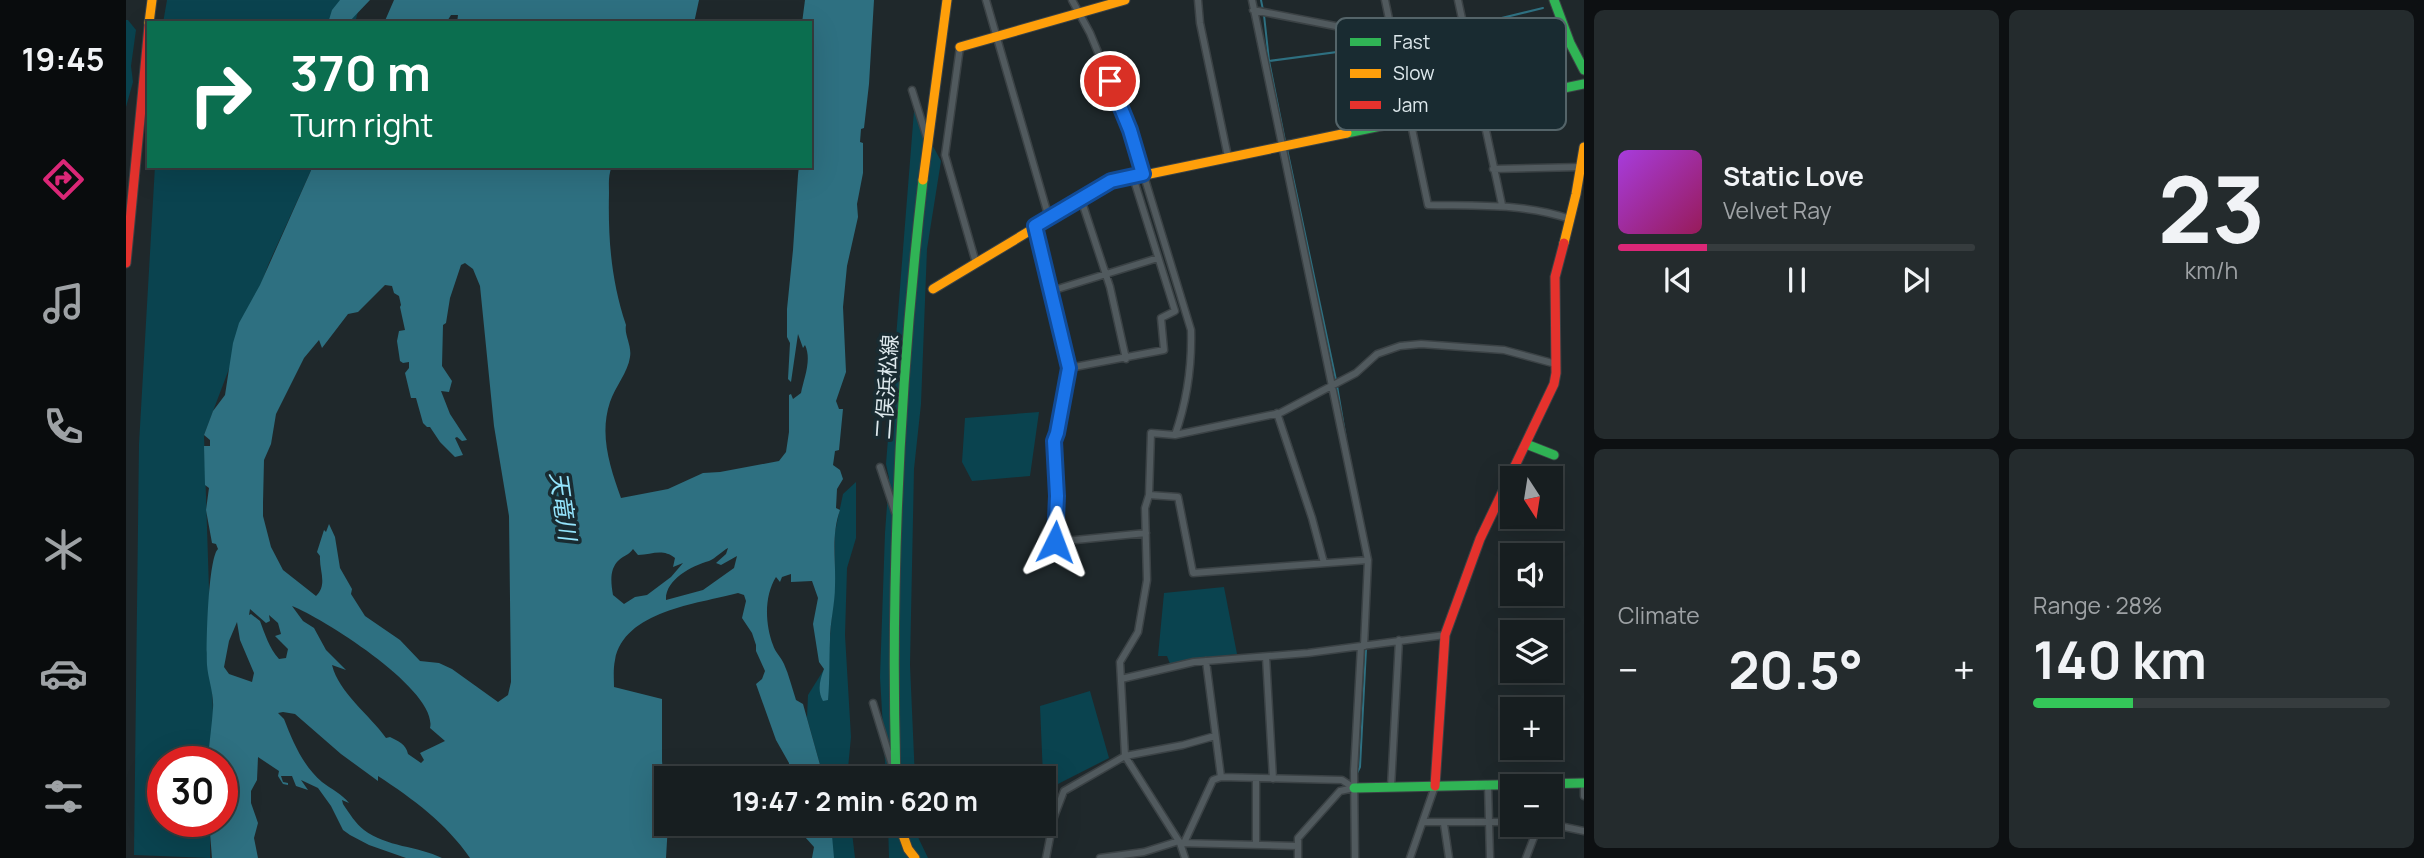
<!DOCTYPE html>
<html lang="en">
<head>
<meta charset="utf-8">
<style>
  body { margin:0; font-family:Manrope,"Noto Sans JP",sans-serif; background:#242b2d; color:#f1f3f6; height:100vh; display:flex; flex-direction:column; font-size:26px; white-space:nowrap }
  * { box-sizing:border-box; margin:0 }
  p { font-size:23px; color:#9ea2a5 }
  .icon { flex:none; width:38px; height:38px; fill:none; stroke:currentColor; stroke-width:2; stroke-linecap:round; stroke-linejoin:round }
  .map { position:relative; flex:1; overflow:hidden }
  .side { display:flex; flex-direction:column; gap:10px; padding:10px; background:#0d1012; width:840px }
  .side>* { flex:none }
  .banner { position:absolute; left:21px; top:21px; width:665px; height:147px; border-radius:0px; box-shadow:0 7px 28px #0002,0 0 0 2px #363c3e; background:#0b6e4f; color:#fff; overflow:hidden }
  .needle { width:46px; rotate:168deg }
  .controls { position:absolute; left:1374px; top:466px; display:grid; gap:14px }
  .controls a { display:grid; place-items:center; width:63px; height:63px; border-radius:0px; background:#171e20; box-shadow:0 7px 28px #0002,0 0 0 2px #363c3e; font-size:35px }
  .speed { position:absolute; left:21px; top:746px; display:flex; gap:14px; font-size:35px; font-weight:700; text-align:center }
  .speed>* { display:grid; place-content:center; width:91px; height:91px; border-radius:50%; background:#171e20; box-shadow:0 7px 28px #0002,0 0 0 2px #363c3e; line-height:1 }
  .speed .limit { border:10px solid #d22; background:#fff; color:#111 }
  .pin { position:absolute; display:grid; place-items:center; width:60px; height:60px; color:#fff; margin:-30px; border:4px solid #fff; border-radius:50%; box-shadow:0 2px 7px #0007 }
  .me { position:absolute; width:77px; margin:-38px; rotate:3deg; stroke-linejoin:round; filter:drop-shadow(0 0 5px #0008) }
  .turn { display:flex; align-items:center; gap:24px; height:147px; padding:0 28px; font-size:32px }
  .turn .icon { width:91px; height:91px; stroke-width:2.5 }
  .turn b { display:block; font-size:49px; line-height:60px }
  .big { font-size:52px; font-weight:700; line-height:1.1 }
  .side .tile { flex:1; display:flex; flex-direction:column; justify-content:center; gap:10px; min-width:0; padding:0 24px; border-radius:10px; background:#242b2d }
  .side .dial { align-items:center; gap:0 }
  .dial b { font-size:91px; line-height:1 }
  .song { display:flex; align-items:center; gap:21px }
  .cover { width:84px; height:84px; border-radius:10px; background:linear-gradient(135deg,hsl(280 70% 55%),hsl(330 70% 35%)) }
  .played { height:7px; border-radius:4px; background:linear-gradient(90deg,#db2777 25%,#363c3e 25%) }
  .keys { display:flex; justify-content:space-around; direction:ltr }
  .heat { display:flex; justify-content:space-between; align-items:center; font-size:38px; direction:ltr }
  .charge { height:10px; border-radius:5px; background:linear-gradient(90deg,#34c759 28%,#363c3e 0) }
  .side .tiles { flex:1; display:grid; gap:10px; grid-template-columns:repeat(2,1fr) }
  .trip { position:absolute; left:528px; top:766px; width:402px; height:70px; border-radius:0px; background:#171e20; box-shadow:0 7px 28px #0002,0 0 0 2px #363c3e; font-weight:700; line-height:70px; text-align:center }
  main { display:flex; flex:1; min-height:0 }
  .tabs { display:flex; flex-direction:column; width:126px; justify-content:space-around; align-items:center; background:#090c0d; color:#9ea2a5 }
  .tabs .icon { width:49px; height:49px }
  .tabs .selected { color:#db2777 }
  .tabs b { font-size:32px; color:#f1f3f6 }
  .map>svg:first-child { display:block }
</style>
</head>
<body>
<main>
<nav class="tabs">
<b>19:45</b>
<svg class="icon selected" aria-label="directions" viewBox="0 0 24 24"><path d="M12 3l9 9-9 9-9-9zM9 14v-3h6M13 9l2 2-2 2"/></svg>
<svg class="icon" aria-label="music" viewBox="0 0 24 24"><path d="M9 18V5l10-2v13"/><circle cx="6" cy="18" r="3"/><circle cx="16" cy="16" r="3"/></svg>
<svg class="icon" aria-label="phone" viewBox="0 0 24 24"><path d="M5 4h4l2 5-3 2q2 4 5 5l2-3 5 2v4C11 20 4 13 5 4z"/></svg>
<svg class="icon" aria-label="climate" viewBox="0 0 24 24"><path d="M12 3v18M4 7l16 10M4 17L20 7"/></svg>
<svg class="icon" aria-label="car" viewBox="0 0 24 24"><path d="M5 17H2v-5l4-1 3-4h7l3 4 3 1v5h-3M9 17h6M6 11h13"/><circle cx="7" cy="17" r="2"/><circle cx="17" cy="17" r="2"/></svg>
<svg class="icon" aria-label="filters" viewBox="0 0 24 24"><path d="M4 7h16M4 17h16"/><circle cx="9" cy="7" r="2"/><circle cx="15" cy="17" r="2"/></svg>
</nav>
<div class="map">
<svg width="1458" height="858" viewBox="0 0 1458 858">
  <rect width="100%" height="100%" fill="#1f282b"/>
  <path fill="#0a434f" d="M 41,0 L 235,0 L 229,23 L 37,23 Z
    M 0,20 L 2,20 L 10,30 L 5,66 L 7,82 L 0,107 Z
    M 788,111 L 815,161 L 801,249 L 795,404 L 788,469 L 784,665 L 789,779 L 760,779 L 754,677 L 759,533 L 763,478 L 760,464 Z
    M 29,166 L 187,166 L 143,263 L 78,435 L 87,713 L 84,761 L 37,761 L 37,821 L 84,821 L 84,858 L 8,855 L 13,444 Z
    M 913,412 L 904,476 L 846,481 L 836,462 L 839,418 Z
    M 730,482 L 730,538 L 721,568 L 719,635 L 725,737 L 721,779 L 698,779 L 681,718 L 682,695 L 702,663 L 709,574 L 709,532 L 717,494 Z
    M 1098,587 L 1111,654 L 1059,660 L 1044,664 L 1041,656 L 1032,656 L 1038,593 Z
    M 964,691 L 983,758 L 928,786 L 917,776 L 914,706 Z
    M 703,824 L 725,824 L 729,858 L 705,858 Z
    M 762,824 L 790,824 L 791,835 L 802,858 L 763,858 Z"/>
  <path fill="#2e7081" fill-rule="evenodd" d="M 214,0 L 244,0 L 222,23 L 202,23 L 206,10 Z
    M 268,0 L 573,0 L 568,23 L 331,23 L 332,15 L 325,15 L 320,23 L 258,23 Z
    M 679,0 L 748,0 L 743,84 L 738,128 L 735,129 L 734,142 L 737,143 L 737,173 L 731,204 L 732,217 L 721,266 L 717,307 L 720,372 L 710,401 L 713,409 L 717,409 L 713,450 L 709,451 L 707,465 L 714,470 L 717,479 L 711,489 L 710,508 L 714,510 C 705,535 710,559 709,586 C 709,604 704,622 704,640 C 703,660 704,679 702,700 L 697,701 C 691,690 694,680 698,669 L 693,662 L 687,624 L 692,598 L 686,581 L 665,582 L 665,574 L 656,577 L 654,582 L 650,577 C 638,596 639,624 647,645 C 649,652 655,657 658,664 C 663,675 666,688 670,700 L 677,704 L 698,779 L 664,779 L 663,763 L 650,740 L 630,684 L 636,679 L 639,671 L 630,651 L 630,645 L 626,633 L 616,618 L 620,601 L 618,595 L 612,593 C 571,604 498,611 489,660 C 487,669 488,679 488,687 L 536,699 L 536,761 L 542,824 L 540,858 L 344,858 C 320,823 287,799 252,776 L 252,781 L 215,754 L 169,714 L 157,712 L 152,713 L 158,719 C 167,742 177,766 196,782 C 205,789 216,794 223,803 L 216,800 L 217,804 C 223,813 230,824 238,830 C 260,847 292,846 316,858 L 280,858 L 243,845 L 224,835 L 217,830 L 205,806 L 192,788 L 175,780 L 182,790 L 170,786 L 166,776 L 155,776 L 157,782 L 162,783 L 162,785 L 157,784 L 152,776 L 153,771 L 132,757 L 131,780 L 125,791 L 125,803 L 132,823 L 128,838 L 132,858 L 86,858 L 83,821 L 96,821 L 96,761 L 82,761 C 83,743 86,725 87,708 C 88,693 82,679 81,665 C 80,647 82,558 92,549 L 90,544 L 86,543 L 80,510 L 83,488 L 79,485 L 78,446 L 84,446 L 84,440 L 78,435 L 87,411 L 99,395 L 107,343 L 113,323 L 134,285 L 187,166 L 486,166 C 482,176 483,183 483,193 C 482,239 485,280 500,325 C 498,335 506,345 504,357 C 502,372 489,387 484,402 C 473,435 484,467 495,498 L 542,489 L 577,473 L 594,472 L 653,461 L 660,452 L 663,432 L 663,395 L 665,394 L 667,399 L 675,393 C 678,378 686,360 679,345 L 677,348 L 672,334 L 665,382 L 662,379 L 664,343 L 661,337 L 661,309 L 667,250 L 672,175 L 673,166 L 684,166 L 684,23 L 676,23 ZM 339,263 L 347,269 L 354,286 L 368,426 L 383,516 L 385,682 L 382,695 L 372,702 L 326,669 L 313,663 L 294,661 L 274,640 L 239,616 L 225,594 L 226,589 L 214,568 L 209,537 L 203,524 L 200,532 L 198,530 L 191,552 L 194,556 C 193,570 202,585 190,596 L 157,570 L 145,547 L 137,516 L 137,503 L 138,460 L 145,444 L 150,414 L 178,358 L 193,340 L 196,348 L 222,314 L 232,312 L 259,285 L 266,286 L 268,293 L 273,296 L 275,305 L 274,307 L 279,330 L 273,331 L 271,341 L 274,361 L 277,363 L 283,362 L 283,368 L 279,373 L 285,398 L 290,398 L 297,423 L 301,427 L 304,427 L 314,442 L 329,457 L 337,455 L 329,438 L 331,437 L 336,441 L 341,440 L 324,414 L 315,391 L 323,392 L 326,381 L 316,366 L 317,325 L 320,323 L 324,298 L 335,265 ZM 602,548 L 600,554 L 590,563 L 595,565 L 611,556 L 608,568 L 577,590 L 540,600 C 539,580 565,566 583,561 C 590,558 596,551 602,548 ZM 507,549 L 512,555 C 526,555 536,548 549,558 L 547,567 L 557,563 L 545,577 L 521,595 L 509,597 L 498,604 L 487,595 C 485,583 483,569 493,560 C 498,555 502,556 507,549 ZM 166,606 C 197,618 313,691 304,728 L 319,741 L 294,753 L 298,760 L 295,763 L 282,754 C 280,744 272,741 264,737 L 260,738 C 243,714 213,693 206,665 L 220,670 L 200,650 L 188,628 L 177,621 ZM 124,609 L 140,623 L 144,621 L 143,615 L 152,623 L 155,634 L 149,636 L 162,649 L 160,658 L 153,659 C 143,648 139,634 134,621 L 125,614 L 123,615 ZM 111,622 L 114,640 L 128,673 L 126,682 L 103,674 L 98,667 L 103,641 Z
    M 674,824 L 705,824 L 708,858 L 686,858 L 688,847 L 679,837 Z"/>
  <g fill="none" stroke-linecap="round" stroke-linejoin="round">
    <path stroke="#2e7081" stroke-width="2" d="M 1135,0 L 1137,10
      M 1138,15 L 1143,61 L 1159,141
      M 1342,31 L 1355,23 L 1417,8
      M 1270,44 L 1336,30
      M 1143,61 L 1264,45
      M 1161,149 L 1210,380
      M 1211,386 L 1220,439
      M 1231,773 L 1234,767 L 1240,649"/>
    <defs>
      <path id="street" d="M 860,0 L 923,218
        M 946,0 L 964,33 L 1004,130 L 1065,330 C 1066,366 1061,401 1049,435 L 1025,433 L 1023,495 L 1019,508 L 1021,580 L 1012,632 L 994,662 L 999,756 L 1054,843 L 1059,858
        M 1072,0 L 1074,23 L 1102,157
        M 1126,0 L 1242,560 L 1238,646
        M 1259,0 L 1302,205 C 1350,206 1397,203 1444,219
        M 1332,0 L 1376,205
        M 1127,10 L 1266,37
        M 834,47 L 819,155 L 850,263
        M 786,90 L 801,138
        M 1367,169 L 1455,167
        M 955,199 L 984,287 L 1000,359
        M 909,226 L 943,368 L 931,433 L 927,441 L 931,496 L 929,542 L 1020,533
        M 925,291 L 1032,258
        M 943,368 L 1038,350 L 1035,318 L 1049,311 L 1007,177
        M 1151,413 L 1186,518 L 1198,563
        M 1049,435 L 1154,413 L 1230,373 L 1251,354 L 1274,346 L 1295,344 L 1378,350 L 1430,364
        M 754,467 L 769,512
        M 1023,495 L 1052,497 L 1067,573 L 1242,560
        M 1140,657 L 1147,779
        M 1080,661 L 1095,777
        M 995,679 L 1068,662 L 1182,653 L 1319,635
        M 747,703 L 767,768
        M 1130,779 L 1130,845
        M 1458,783 L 1458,796
        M 1362,785 L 1364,858
        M 1265,787 L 1273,640
        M 1297,822 L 1386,822
        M 1318,824 L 1323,858
        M 1424,824 L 1458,831
        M 1054,843 L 1171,846
        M 1058,843 L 1087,780 L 1095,777 L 1216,780 L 1228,788
        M 920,858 L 928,817 L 938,791 L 999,756 L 1057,745 L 1089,736
        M 974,858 L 1018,852 L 1053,841
        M 1172,858 L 1172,838 L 1214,791 L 1228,788
        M 1229,858 L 1228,771 L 1235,646
        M 1284,858 L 1309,786
        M 1400,858 L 1413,824"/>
      <path id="fast" d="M 1428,0 L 1444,43 L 1458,70
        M 1221,133 L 1458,84
        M 1400,444 L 1428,455
        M 770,779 C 764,579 774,379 797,180
        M 1228,788 L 1458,783"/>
      <path id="slow" d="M 23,23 L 26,0
        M 834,47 L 999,0
        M 797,180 L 821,0
        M 1438,243 L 1450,194 L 1458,147
        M 807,289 L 985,182 L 1221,133
        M 773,824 L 782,849 L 789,858"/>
      <path id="jam" d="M 0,263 L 23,26
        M 1309,786 L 1319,635 L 1354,539 L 1428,384 L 1430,373 L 1429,277 L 1438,243"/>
    </defs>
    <use href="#street" stroke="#3b4245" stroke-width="9"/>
    <use href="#fast" stroke="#3b4245" stroke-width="11"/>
    <use href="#slow" stroke="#3b4245" stroke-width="11"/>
    <use href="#jam" stroke="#3b4245" stroke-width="11"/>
    <use href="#street" stroke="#515a5e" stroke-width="6"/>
    <use href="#fast" stroke="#30b455" stroke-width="9"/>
    <use href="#slow" stroke="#ff9f0a" stroke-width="9"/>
    <use href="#jam" stroke="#e5322d" stroke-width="9"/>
  </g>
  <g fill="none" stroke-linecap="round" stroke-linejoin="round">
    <defs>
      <path id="route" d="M 929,542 L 931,496 L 928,441 L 931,433 L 943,368 L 909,226 L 985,181 L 1017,174 L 1004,130 L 984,81"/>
    </defs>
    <use href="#route" stroke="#114b97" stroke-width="18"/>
    <use href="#route" stroke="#1a73e8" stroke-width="12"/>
  </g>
  <g text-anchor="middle" stroke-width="7" stroke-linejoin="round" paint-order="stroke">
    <g font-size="21" fill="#dee9ed" stroke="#192b31">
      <text transform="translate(761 387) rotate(-86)" y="7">二俣浜松線</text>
    </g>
    <g font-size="23" font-style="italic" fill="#94e4fc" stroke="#192b31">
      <text transform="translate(437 506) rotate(82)" y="8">天竜川</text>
    </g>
  </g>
  <rect x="1210" y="18" width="230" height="112" rx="10" fill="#192b31" stroke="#546469" stroke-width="2"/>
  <rect x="1224" y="38" width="31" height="8" fill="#30b455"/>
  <rect x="1224" y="69" width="31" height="9" fill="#ff9f0a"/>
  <rect x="1224" y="101" width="31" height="8" fill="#e5322d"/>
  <g font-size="19" fill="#dee9ed">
    <text x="1267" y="49">Fast</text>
    <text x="1267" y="80">Slow</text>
    <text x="1267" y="112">Jam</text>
  </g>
</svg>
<div class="controls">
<a><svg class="needle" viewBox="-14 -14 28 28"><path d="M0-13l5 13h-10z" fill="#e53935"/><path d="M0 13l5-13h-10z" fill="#9ea2a5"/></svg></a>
<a><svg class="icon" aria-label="sound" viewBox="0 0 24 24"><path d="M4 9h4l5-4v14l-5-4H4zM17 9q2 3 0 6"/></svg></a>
<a><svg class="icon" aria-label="layers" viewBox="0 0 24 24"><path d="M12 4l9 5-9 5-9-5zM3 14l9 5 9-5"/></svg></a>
<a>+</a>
<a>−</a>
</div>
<div class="speed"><div class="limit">30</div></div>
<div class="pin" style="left:984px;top:81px;background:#d93025"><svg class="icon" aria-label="arrive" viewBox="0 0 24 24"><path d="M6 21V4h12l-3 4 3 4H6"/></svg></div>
<svg class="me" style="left:929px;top:542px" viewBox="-20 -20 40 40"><path d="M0-17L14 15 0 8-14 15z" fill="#1a73e8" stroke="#fff" stroke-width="4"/></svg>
<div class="trip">19:47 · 2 min · 620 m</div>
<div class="banner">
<div class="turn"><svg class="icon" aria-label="right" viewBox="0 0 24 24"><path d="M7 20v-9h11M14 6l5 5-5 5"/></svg><div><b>370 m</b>Turn right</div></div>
</div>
</div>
<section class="side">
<div class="tiles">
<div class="tile">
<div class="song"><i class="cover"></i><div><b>Static Love</b><p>Velvet Ray</p></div></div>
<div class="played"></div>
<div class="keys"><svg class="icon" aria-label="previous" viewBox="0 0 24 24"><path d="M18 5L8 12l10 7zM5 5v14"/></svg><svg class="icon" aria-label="pause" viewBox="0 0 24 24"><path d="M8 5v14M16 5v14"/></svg><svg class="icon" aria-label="next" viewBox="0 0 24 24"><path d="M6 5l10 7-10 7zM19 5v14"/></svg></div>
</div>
<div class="tile dial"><b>23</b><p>km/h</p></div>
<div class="tile"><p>Climate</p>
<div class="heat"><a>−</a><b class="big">20.5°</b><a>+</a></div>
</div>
<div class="tile"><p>Range · 28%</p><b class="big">140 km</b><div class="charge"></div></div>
</div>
</section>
</main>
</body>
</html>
